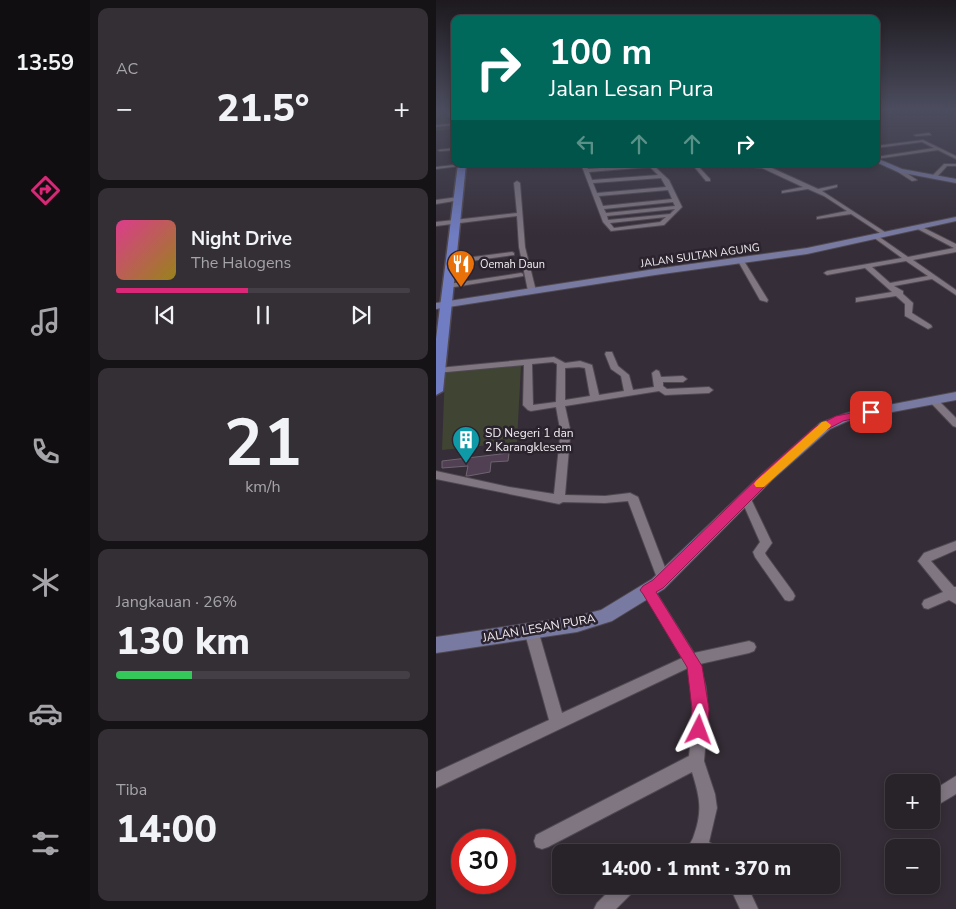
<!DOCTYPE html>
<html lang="id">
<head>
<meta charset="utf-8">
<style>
  body { margin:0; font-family:"Nunito Sans",sans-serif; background:#342f35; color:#f1f3f6; height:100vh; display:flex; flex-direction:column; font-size:19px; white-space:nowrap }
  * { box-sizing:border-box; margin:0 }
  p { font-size:16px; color:#a5a4a8 }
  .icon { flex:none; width:28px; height:28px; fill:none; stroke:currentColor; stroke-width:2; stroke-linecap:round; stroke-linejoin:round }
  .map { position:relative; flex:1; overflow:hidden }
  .details { display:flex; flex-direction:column; gap:8px; padding:8px; background:#161317; width:346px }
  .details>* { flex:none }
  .top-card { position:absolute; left:15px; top:15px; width:429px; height:152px; border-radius:10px; box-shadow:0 2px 8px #0003,0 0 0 1px #443f46; background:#00695c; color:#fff; overflow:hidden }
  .controls { position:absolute; left:449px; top:774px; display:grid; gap:10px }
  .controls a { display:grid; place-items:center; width:55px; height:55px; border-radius:10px; background:#282229; box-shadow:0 2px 8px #0003,0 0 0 1px #443f46; font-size:25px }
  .speed { position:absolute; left:15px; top:829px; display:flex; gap:10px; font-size:25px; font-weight:700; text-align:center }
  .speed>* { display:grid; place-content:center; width:65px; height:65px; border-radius:50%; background:#282229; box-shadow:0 2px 8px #0003,0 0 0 1px #443f46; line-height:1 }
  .speed .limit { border:8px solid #d22; background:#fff; color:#111 }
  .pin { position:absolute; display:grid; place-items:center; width:42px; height:42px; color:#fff; margin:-21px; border-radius:10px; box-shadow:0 2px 8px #0006 }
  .me { position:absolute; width:55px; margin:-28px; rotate:3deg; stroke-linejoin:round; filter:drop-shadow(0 0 4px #0008) }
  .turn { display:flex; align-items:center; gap:18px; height:105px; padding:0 15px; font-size:22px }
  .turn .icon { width:65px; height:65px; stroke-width:2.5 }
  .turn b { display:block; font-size:35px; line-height:42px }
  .lanes { display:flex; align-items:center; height:48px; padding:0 15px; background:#0003; justify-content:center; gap:25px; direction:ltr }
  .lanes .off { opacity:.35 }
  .big { font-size:38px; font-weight:800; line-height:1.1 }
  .details .card { flex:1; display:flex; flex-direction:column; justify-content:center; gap:8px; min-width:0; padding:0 18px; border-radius:10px; background:#342f35 }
  .details .dial { align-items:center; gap:0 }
  .dial b { font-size:65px; line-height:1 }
  .song { display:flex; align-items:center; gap:15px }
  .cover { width:60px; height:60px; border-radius:8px; background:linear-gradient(135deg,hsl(330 70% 55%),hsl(50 70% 35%)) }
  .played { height:5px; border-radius:2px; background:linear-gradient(90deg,#db2777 45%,#443f46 45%) }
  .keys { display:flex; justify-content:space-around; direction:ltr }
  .heat { display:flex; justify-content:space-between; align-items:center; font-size:28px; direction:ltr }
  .charge { height:8px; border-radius:4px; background:linear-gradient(90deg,#34c759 26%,#443f46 0) }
  .trip { position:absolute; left:116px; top:844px; width:288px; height:50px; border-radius:10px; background:#282229; box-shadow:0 2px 8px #0003,0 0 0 1px #443f46; font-weight:800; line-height:50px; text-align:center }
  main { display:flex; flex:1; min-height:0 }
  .menu { display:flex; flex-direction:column; width:90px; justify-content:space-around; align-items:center; background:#100e10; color:#a5a4a8 }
  .menu .icon { width:35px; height:35px }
  .menu .current { color:#db2777 }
  .menu b { font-size:22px; color:#f1f3f6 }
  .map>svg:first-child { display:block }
</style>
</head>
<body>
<main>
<nav class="menu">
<b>13:59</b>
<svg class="icon current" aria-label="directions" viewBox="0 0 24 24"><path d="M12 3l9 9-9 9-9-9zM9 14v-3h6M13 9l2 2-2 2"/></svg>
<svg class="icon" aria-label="music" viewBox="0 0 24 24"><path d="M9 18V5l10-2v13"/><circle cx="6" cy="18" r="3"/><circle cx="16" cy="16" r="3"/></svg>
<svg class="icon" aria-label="phone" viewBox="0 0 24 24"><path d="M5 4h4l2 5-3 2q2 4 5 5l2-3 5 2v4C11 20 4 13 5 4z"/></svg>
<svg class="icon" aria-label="climate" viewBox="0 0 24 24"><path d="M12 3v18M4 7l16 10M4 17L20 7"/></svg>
<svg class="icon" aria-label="car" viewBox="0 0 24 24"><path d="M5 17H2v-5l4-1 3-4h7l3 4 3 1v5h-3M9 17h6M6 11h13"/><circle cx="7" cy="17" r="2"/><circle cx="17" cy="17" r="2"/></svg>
<svg class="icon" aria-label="filters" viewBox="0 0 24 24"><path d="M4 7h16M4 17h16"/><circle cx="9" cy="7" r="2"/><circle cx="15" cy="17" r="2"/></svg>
</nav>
<section class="details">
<div class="card"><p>AC</p>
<div class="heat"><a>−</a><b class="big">21.5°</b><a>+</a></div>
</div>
<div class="card">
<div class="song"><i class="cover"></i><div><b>Night Drive</b><p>The Halogens</p></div></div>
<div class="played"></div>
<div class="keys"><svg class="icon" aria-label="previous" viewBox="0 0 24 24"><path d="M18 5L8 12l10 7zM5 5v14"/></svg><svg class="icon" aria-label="pause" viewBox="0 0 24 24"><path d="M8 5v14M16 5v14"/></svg><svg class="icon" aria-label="next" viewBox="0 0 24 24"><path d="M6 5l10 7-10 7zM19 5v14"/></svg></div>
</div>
<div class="card dial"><b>21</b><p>km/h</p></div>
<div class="card"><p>Jangkauan · 26%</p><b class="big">130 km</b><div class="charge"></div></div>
<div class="card"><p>Tiba</p><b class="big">14:00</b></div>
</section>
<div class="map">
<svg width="520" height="909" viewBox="0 0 520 909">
  <rect width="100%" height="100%" fill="#352d37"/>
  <path fill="#3f4532" d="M 0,110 L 10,111 L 19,123 L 19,129 L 0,131 Z
    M 85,365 L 81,442 L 6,450 L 9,371 Z"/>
  <path fill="#513f54" stroke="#6e646f" d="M 73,453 L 72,461 L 55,462 L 54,472 L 32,476 L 30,476 L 32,466 L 6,468 L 6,461 Z"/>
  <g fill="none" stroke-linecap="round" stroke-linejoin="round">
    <defs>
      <path id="street" d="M 19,123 L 19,125 L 0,127 L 0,125 Z
        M 493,133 L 495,135 L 480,136 L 478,135 Z
        M 487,140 L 520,156 L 520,159 L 502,150 L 440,159 L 440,157 L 498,148 L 486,142 L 440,148 L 440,146 Z
        M 19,148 L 19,150 L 4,151 L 2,150 Z
        M 27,164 L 40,164 L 0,169 L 0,167 Z
        M 145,164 L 149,164 L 152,169 L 216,164 L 233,180 L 246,207 L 228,225 L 175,231 L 167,222 ZM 214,167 L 222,175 L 156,180 L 153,172 ZM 225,178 L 230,187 L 161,193 L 157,183 ZM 232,190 L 236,199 L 167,206 L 163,196 ZM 237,202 L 239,206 L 170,213 L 168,209 ZM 239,209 L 234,214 L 172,220 L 171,216 ZM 230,217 L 224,222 L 178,228 L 174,223 Z
        M 256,164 L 260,164 L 274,179 L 274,181 L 270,181 Z
        M 295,164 L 323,165 L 322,164 L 327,164 L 382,189 L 401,185 L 401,187 L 386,191 L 452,234 L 447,235 L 415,214 L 381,219 L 381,217 L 411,211 L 388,196 L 372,189 L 346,193 L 346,191 L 367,187 L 326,168 L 297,165 Z
        M 380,164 L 385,164 L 382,167 L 378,167 Z
        M 508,164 L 520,164 L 520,166 L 511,166 L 500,178 L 496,178 L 496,176 Z
        M 462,170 L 466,170 L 481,180 L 476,181 L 462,172 Z
        M 81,181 L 84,183 L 89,247 L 100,291 L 96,293 L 92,291 L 83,247 L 81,216 L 0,226 L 0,222 L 81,213 L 78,183 Z
        M 22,197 L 25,199 L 24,200 L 0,204 L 0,200 Z
        M 480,226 L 484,226 L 520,244 L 520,252 L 477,260 L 520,290 L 520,295 L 496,279 L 458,286 L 467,291 L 467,294 L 477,303 L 476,313 L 495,325 L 496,327 L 492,329 L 469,316 L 469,304 L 460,296 L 420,302 L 420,298 L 456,292 L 429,268 L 391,275 L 388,273 L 391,271 L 466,258 L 437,237 L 437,235 L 439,234 L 472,257 L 518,248 L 480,228 ZM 470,261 L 492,276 L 454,283 L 436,267 Z
        M 76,252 L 78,253 L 78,255 L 14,264 L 11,262 L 14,260 Z
        M 303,260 L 308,261 L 332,300 L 331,302 L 324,300 L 302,261 Z
        M 85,273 L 87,274 L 87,276 L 12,288 L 9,286 L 12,284 Z
        M 170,352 L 176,352 L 182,366 L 193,375 L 197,390 L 218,387 L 216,373 L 220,370 L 223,371 L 225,377 L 247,376 L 251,379 L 247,382 L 227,382 L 227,386 L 231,389 L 273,387 L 277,390 L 273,393 L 229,395 L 223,391 L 129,406 L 134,429 L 129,432 L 124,429 L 120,407 L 95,411 L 92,410 L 87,405 L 88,365 L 0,373 L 0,369 L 2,368 L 118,357 L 129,363 L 144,361 L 156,365 L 163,395 L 188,391 L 185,376 L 175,369 L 169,354 ZM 117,362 L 121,364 L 120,402 L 97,405 L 96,364 ZM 143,367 L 149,368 L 154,396 L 129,400 L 129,368 Z
        M 498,398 L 501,399 L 520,418 L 520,427 L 517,426 L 495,403 L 493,401 Z
        M 129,434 L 134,437 L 129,495 L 169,496 L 194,493 L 202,497 L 233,578 L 231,581 L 227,583 L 223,581 L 221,578 L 192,501 L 169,503 L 127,502 L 123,504 L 0,479 L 0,471 L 73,487 L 118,494 L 124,437 Z
        M 310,495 L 314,496 L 315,499 L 336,543 L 329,553 L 330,555 L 357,592 L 359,596 L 357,600 L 353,601 L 349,600 L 319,557 L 317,552 L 324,542 L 305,499 L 306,496 Z
        M 520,541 L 520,550 L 495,561 L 518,587 L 520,587 L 520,604 L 513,600 L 492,609 L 488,608 L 486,604 L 488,600 L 507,592 L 482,561 L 488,553 Z
        M 212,585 L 216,586 L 258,653 L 313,641 L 318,643 L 320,647 L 318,651 L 313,653 L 264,664 L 270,688 L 272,715 L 268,761 L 279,794 L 281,808 L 273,842 L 280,846 L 282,852 L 249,852 C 251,847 255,843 257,838 C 267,811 264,798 256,772 L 112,847 L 106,849 L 100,847 L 98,841 L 100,835 L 253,756 C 257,723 259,702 252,668 L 0,788 L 0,772 L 113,720 L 88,630 L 90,626 L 95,624 L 100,626 L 102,630 L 126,713 L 246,658 L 206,590 L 208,586 Z
        M 520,776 L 520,794 L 505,803 L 499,801 L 497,795 L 499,789 Z
        M 179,885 L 201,885 L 198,891 L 180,909 L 158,909 L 161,903 Z
        M 293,885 L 311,885 L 322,909 L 304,909 Z"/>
      <path id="secondary" d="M 440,158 L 466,169 L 520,179 L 520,183 L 462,172 L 440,162 Z
        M 520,217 L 520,221 L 371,254 L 219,275 L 0,309 L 0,303 L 219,269 L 371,248 Z
        M 520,392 L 520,400 L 414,420 L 394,429 L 336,480 L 228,589 L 176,621 L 141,632 L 0,653 L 0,637 L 141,616 L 165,610 L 216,579 L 326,474 L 384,423 L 411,413 Z"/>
      <path id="primary" d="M 8,110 L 14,110 L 19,116 L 19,123 Z
        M 22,164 L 30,164 L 7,391 L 0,395 L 0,339 Z"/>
    </defs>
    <use href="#street" stroke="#504951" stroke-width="2"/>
    <use href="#secondary" stroke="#504951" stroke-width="2"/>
    <use href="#primary" stroke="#504951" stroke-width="3"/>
    <use href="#street" fill="#7f7681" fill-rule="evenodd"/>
    <use href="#secondary" fill="#787aa2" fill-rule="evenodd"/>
    <use href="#primary" fill="#707dc2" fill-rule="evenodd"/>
  </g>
  <linearGradient id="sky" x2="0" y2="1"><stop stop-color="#1d191e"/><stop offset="0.46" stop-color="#4b4c5e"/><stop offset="1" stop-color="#4b4c5e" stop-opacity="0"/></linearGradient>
  <rect width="520" height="237" fill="url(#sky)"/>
  <path fill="#db2777" stroke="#8e194d" d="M 435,409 L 439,410 L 441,412 L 439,414 L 407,421 L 386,432 L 335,480 L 227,588 L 220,592 L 266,666 L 273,709 L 271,730 L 269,736 L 263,739 L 257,736 L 254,730 L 256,709 L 251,667 L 207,594 L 204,590 L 207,586 L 217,580 L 326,474 L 379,427 L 400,416 Z"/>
  <path fill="#f59e0b" d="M 390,421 L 395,425 L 394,427 L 328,487 L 320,487 L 318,484 L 320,481 L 386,422 Z"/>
  <defs>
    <symbol id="restaurant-pin" viewBox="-11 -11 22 30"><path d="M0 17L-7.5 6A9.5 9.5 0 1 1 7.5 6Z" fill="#e8710a" stroke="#2b232d"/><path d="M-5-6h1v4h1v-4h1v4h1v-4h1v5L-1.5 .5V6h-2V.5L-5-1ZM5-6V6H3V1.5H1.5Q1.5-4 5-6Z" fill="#fff"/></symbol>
    <symbol id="building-pin" viewBox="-11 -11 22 30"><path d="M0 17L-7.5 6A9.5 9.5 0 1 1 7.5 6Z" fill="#0f9aa8" stroke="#2b232d"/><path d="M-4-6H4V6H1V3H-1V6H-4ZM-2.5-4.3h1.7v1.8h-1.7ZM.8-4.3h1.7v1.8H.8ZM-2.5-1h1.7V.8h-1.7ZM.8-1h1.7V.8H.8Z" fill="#fff"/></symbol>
  </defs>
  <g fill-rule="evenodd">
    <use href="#restaurant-pin" x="9" y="248" width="32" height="43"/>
    <use href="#building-pin" x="14" y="424" width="32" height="43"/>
  </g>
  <g text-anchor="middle" stroke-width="5" stroke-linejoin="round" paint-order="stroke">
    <g font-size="11" fill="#f3eef4" stroke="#2b232d">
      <text transform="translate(264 255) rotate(-8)" y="4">JALAN SULTAN AGUNG</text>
    </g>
    <g font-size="11" fill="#f3eef4" stroke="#2b232d" text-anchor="start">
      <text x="44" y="268">Oemah Daun</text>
    </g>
    <g font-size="12" fill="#f3eef4" stroke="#2b232d" text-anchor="start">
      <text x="49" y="437">SD Negeri 1 dan<tspan x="49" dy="14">2 Karangklesem</tspan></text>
    </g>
    <g font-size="12" fill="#f3eef4" stroke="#2b232d">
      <text transform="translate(103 628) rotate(-10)" y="4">JALAN LESAN PURA</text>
    </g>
  </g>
</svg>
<div class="controls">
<a>+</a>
<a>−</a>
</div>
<div class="speed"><div class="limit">30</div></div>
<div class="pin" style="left:435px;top:412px;background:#d93025"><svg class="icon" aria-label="arrive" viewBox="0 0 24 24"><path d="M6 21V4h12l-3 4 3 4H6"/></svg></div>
<svg class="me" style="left:263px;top:730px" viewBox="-20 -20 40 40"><path d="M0-17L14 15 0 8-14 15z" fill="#db2777" stroke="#fff" stroke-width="4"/></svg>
<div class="trip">14:00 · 1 mnt · 370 m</div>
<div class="top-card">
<div class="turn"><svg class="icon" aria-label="right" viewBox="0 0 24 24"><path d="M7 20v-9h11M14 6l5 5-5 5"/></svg><div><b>100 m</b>Jalan Lesan Pura</div></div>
<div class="lanes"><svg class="icon off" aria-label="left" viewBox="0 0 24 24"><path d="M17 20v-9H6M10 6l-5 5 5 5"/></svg><svg class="icon off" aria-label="ahead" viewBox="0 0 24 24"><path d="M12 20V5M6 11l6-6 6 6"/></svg><svg class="icon off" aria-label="ahead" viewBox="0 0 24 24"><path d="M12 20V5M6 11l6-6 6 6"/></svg><svg class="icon" aria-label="right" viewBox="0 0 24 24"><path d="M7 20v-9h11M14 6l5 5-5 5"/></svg></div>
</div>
</div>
</main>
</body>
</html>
